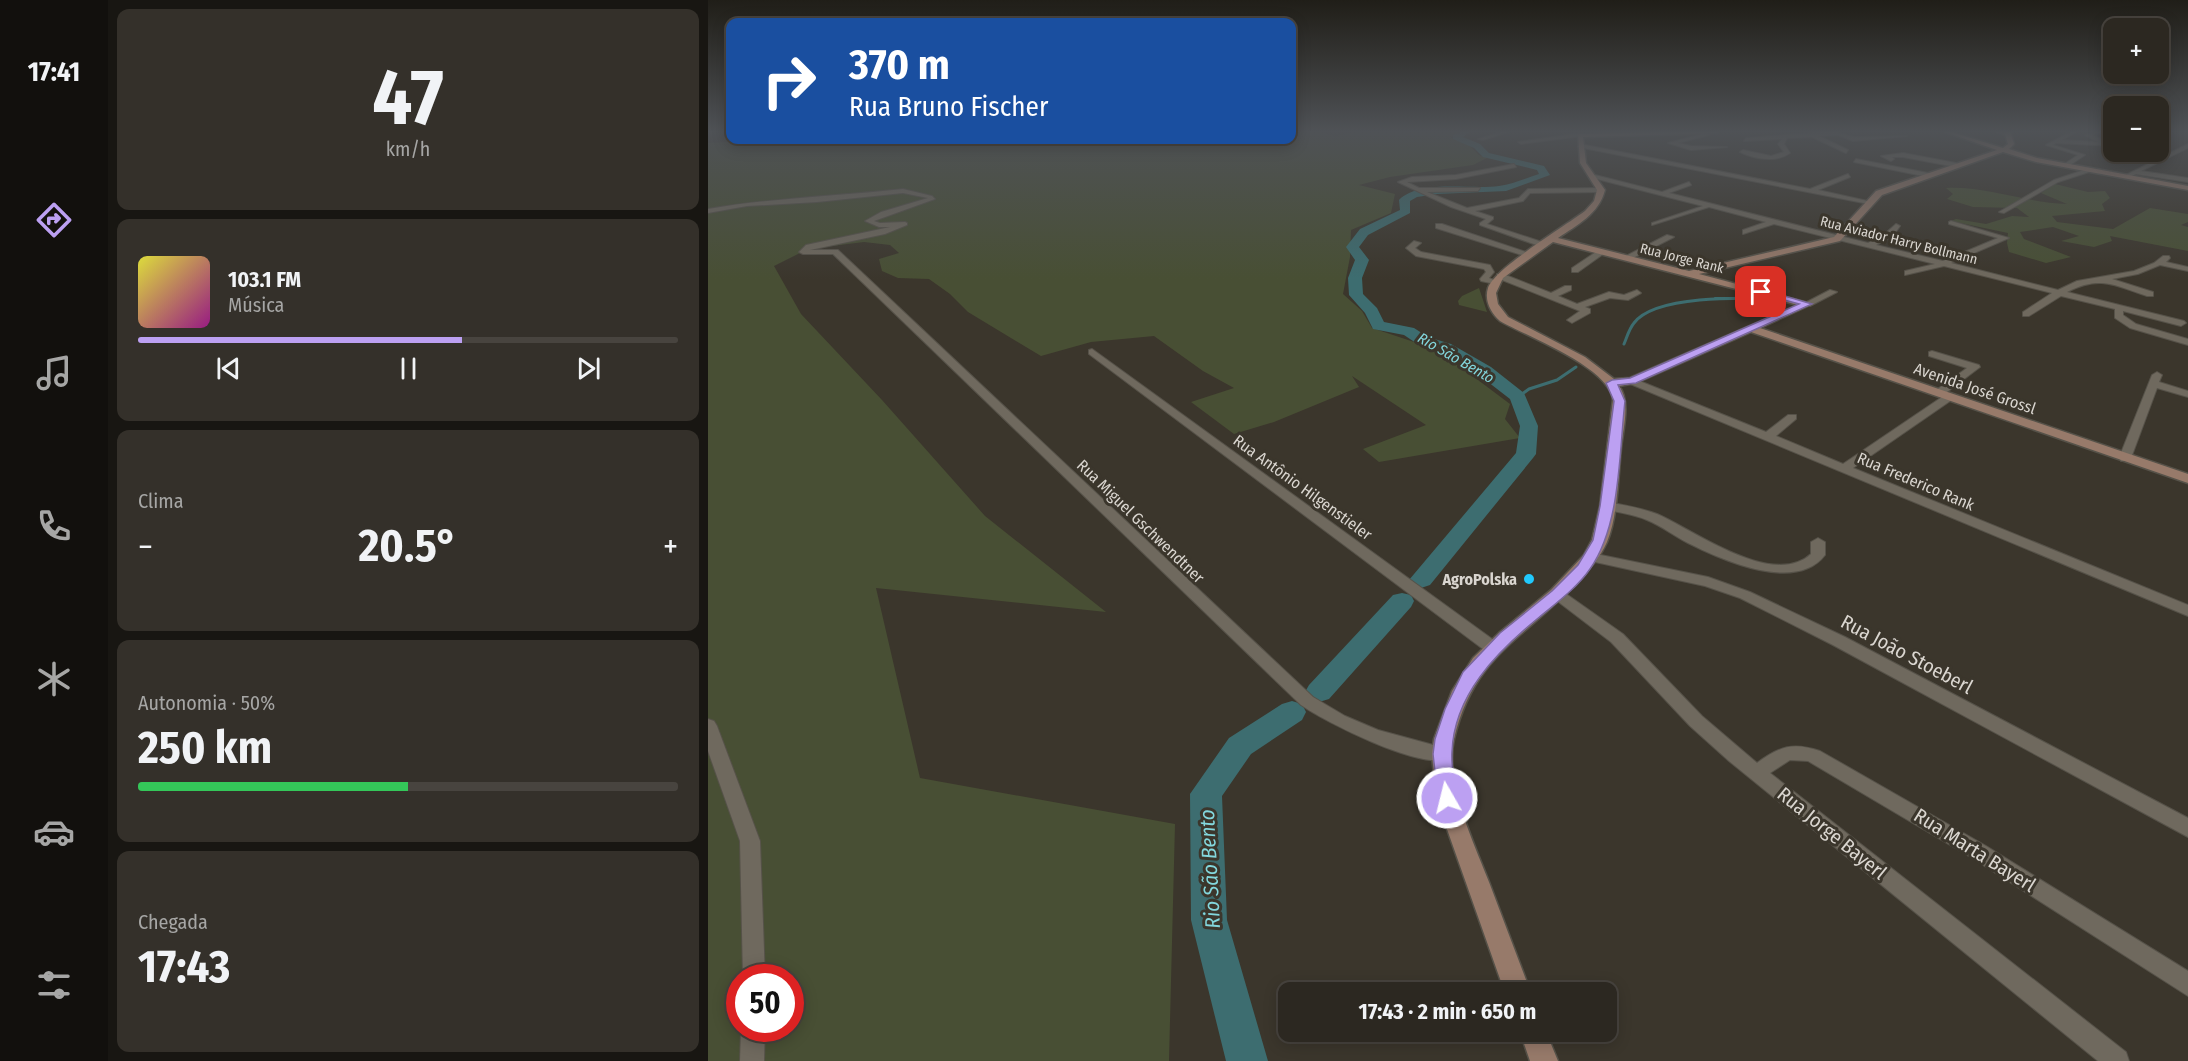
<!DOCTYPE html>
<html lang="pt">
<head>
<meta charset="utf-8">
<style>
  body { margin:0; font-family:"Fira Sans Condensed",sans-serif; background:#34302a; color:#f1f3f6; height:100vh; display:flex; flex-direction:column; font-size:22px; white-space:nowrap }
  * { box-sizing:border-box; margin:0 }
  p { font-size:20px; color:#a6a6a5 }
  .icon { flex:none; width:33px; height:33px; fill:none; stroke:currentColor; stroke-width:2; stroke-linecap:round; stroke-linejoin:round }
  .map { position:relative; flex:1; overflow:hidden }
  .side { display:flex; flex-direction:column; gap:9px; padding:9px; background:#181612; width:600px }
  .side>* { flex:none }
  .guide { position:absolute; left:18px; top:18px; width:570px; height:126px; border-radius:12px; box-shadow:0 3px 15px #0003,0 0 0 2px #48443f; background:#1a4fa0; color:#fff; overflow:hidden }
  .controls { position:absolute; left:1395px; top:18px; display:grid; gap:12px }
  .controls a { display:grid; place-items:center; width:66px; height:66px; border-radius:12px; background:#2c2821; box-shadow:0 3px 15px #0003,0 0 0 2px #48443f; font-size:30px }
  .speed { position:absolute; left:18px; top:964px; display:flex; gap:12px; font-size:30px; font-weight:700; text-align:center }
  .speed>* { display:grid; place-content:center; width:78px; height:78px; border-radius:50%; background:#2c2821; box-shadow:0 3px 15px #0003,0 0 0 2px #48443f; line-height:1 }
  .speed .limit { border:9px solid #d22; background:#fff; color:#111 }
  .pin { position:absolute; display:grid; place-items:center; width:51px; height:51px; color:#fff; margin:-26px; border-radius:12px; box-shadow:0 3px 9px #0006 }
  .me { position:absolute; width:66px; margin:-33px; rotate:352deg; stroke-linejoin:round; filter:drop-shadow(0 0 4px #0008) }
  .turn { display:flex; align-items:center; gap:21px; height:126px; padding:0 24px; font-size:27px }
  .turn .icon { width:78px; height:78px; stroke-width:2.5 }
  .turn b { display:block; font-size:42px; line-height:51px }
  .big { font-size:45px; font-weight:700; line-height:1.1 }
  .side .card { flex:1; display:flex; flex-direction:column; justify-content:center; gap:9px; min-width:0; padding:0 21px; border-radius:12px; background:#34302a }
  .side .dial { align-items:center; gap:0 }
  .dial b { font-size:78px; line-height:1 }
  .song { display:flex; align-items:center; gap:18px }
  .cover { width:72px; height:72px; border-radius:9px; background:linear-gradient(135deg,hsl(60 70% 55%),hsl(310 70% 35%)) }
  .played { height:6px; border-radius:3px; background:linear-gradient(90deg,#bca0f2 60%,#48443f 60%) }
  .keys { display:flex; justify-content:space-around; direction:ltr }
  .heat { display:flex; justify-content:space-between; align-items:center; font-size:33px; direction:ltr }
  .charge { height:9px; border-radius:4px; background:linear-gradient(90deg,#34c759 50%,#48443f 0) }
  .trip { position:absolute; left:570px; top:982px; width:339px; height:60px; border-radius:12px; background:#2c2821; box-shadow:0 3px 15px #0003,0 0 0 2px #48443f; font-weight:700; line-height:60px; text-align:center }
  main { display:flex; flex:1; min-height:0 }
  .tabs { display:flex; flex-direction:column; width:108px; justify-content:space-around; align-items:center; background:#12100d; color:#a6a6a5 }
  .tabs .icon { width:42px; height:42px }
  .tabs .current { color:#bca0f2 }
  .tabs b { font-size:27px; color:#f1f3f6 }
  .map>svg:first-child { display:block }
</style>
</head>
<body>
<main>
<nav class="tabs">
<b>17:41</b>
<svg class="icon current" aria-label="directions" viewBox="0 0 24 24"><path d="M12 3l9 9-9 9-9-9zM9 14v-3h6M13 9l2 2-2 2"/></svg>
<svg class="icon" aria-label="music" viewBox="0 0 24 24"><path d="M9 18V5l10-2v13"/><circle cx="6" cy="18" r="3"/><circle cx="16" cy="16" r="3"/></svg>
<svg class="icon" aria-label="phone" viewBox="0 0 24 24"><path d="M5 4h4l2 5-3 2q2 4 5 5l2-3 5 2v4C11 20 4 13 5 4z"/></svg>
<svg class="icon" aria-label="climate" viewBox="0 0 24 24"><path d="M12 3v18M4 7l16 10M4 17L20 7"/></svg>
<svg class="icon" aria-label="car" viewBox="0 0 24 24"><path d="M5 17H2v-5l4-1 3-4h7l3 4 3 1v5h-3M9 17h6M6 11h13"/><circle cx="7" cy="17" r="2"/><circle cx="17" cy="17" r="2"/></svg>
<svg class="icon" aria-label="filters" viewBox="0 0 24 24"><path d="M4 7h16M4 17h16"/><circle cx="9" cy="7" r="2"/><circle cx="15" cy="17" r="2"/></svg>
</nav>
<section class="side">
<div class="card dial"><b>47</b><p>km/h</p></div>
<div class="card">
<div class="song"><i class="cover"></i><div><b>103.1 FM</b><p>Música</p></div></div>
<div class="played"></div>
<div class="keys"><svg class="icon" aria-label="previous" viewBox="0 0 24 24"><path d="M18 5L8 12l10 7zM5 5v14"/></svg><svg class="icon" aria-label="pause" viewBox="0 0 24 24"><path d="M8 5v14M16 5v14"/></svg><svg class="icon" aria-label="next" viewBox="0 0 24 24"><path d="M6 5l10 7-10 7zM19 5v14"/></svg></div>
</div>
<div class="card"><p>Clima</p>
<div class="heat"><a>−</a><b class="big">20.5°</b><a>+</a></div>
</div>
<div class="card"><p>Autonomia · 50%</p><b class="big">250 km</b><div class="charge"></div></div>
<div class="card"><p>Chegada</p><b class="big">17:43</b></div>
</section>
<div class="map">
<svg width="1480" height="1061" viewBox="0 0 1480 1061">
  <rect width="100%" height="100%" fill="#3b362c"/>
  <path fill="#484f34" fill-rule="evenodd" d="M 584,131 L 607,131 L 628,136 L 651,131 L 752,131 L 743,138 L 761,145 L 771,155 L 779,158 L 765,165 L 682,177 L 651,185 L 687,194 L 683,213 L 643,230 L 642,257 L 635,294 L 654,311 L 664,328 L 730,350 L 802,404 L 797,419 L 812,438 L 671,462 L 655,449 L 718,425 L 644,376 L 651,387 L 566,422 L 526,434 L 483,402 L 526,388 L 495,371 L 446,336 L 383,342 L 333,356 L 260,312 L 242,294 L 221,279 L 190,278 L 174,271 L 171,259 L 191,253 L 182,245 L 156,242 L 100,249 L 66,266 L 93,314 L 174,400 L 277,516 L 398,612 L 168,588 L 212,778 L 467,824 L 461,1061 L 0,1061 L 0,143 L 50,140 L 584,140 ZM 32,978 L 82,978 L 82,1029 L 32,1029 Z
    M 1347,184 L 1380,192 L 1397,191 L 1402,198 L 1394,204 L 1397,211 L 1344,216 L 1349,222 L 1405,229 L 1442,208 L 1480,214 L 1480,222 L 1473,225 L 1480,227 L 1480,251 L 1402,236 L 1404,241 L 1386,247 L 1353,241 L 1371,236 L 1345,227 L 1312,232 L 1316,239 L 1363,257 L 1338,263 L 1301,252 L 1299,243 L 1300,233 L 1243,221 L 1248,219 L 1278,224 L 1304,216 L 1321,217 L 1309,208 L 1265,207 L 1239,199 L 1245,194 L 1238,188 C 1279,186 1318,203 1359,204 L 1333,193 Z
    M 771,288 L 779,312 L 751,305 L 750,301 L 754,296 Z"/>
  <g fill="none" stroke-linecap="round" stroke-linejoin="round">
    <path stroke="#3d6d70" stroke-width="2" d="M 1007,298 L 1060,298"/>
    <path stroke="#3d6d70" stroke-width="3" d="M 916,344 C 919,337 921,329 926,323 C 948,294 1039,298 1072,299
      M 810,397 L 821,389 L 849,380 L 868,367"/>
    <path fill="#3d6d70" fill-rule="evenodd" d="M 754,131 L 763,131 L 755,137 L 772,144 L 781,153 L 836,166 L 842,175 L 798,191 L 729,194 L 709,197 L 702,201 L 702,213 L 660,235 L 651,247 L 661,260 L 654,278 L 655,294 L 669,308 L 676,322 L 706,328 L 720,337 L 743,344 L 783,367 L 816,393 L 830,426 L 828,454 L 825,458 L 722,585 L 713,588 L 704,585 L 701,580 L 808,453 L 812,426 L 802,399 L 771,375 L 731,350 L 708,343 L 696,335 L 665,329 L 657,313 L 641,295 L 640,278 L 647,260 L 638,247 L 652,229 L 692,210 L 691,200 C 712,179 762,190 791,186 C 805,184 818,178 831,174 L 829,170 L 775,157 L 766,148 L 745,139 L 745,135 Z
      M 694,593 L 703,595 L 706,601 L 703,607 L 621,699 L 611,702 L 601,699 L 597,692 L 601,685 L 685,595 Z
      M 584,701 L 594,704 L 598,712 L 594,720 L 543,754 L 514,796 L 519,920 L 560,1061 L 518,1061 L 483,920 L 482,794 L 521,738 L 574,704 Z"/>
    <defs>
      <path id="street" d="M 796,131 L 803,131 L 775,140 L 770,139 Z
        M 990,131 L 996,131 L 1001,135 L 970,143 L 983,146 L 1019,147 L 983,150 L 960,143 L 994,134 Z
        M 1124,131 L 1146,137 L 1199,136 L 1145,141 L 1130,135 L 1111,136 L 1140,150 L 1138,153 L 1104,137 L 1079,138 L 1076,144 L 1082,153 C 1068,163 1047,159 1032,152 L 1035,150 L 1063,156 L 1076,152 L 1070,144 L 1074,139 L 1036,141 L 1038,138 Z
        M 1285,131 L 1303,134 L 1300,136 Z
        M 1364,131 L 1370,131 L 1354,140 L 1390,142 L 1377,135 L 1394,131 L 1385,135 L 1398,142 L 1406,142 L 1406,146 L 1348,143 L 1345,145 L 1377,155 L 1359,167 L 1355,167 L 1355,165 L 1370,155 L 1338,145 Z
        M 872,133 L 874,136 L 813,144 L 810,142 Z
        M 872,144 L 1102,189 L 1140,174 L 1142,177 L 1110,190 L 1164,202 L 1161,204 L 870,147 Z
        M 1480,144 L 1480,148 L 1433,171 L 1480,178 L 1480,182 L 1428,174 L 1419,178 L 1416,176 Z
        M 1195,153 L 1248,163 L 1251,165 L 1248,167 L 1195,157 L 1184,157 L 1186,159 L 1183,161 L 1173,156 Z
        M 1148,159 L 1220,173 L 1223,175 L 1220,177 L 1146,162 Z
        M 806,164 L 808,167 L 748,179 L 699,182 L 711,188 L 772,188 L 770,191 L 719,192 L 759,208 L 811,198 L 820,189 L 893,188 L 896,190 L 893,192 L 822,193 L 815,201 L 767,211 L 785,217 L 785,219 L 779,224 L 837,243 L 837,247 L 834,247 L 772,225 L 772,223 L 778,219 L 743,207 L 690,182 L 704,177 L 748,175 Z
        M 1382,168 L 1384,171 L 1350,182 L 1296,213 L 1291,212 L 1346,180 Z
        M 887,175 L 954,192 L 981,182 L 983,185 L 961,193 L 1160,243 L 1179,232 L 1188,224 L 1192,226 L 1185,236 L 1168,245 L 1235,261 L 1290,238 L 1241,224 L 1241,222 L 1243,221 L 1301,238 L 1243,263 L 1350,290 L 1369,281 L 1426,271 L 1446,263 L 1455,256 L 1461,256 L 1462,258 L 1458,262 L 1480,267 L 1480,271 L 1452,265 L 1430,274 L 1404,279 L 1445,292 L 1445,296 L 1439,296 C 1406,285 1392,275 1359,292 L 1476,321 L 1478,323 L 1473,326 L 1415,311 L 1415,315 L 1428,324 L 1480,339 L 1480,345 L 1422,328 L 1407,318 L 1407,309 L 1353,296 L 1321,316 L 1315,316 L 1315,312 L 1344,293 L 1236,266 L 1197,275 L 1197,271 L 1227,264 L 1066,224 L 1035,234 L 1035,230 L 1058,222 L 1001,207 L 944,225 L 944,223 L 995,206 L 885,178 Z
        M 195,189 L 224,196 L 227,199 L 166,221 L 172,223 L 197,222 L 199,223 L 199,225 L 177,234 L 102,250 L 130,250 L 605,697 L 637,716 L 670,730 L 740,749 L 743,754 L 740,759 C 711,769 619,723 593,705 L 125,254 L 95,254 L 91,252 L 98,245 L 182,227 L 171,227 L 157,221 L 173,212 L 220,198 L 195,193 L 109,202 L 39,206 L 0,213 L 0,209 C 64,198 130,196 195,189 Z
        M 728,224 L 734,224 L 824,254 L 817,256 L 728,228 Z
        M 959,235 L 966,237 L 921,260 L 914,258 Z
        M 706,241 L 713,243 L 707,248 L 713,252 L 782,265 L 786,272 L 781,278 L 791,282 L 787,284 L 773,281 L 772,279 L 778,272 L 776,269 L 708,256 L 698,248 Z
        M 891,250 L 898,252 L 870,272 L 864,272 L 864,268 Z
        M 789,274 L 795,274 L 843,293 L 857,286 L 863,286 L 863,290 L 850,296 L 869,304 L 901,292 L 916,295 L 929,290 L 933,293 L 920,300 L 902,298 L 877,307 L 882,309 L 882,313 L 864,323 L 859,320 L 872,311 L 789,278 Z
        M 1122,290 L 1129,292 L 1102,306 L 1095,304 Z
        M 384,349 L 791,644 L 793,648 L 791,652 L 779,652 L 381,354 L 381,350 Z
        M 1224,351 L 1271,365 L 1272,367 L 1235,395 L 1227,395 L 1227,391 L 1259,368 L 1221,356 L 1221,352 Z
        M 1449,372 L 1454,375 L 1451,382 L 1480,391 L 1480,397 L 1449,388 L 1423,458 L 1421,461 L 1413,461 L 1411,458 L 1444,375 Z
        M 924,378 L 1058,432 L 1080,415 L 1088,415 L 1088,419 L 1068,436 L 1135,464 L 1237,395 L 1245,395 L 1245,399 L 1145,468 L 1480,605 L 1480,616 L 920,383 L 920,379 Z
        M 899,502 C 916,505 933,508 949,514 C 986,530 1065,589 1103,554 L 1103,542 L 1110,538 L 1117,542 L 1117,555 C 1088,593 1014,560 980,543 C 966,536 954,526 939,520 C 925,514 909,512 894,509 L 893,506 Z
        M 883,553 L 1000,577 L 1042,592 L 1137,637 L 1480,818 L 1480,837 L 1125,645 L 1032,598 L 997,586 L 878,560 L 876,557 L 878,554 Z
        M 849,589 L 854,591 L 915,634 L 994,716 L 1049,763 C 1072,746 1085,742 1112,751 L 1278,846 L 1480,971 L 1480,996 L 1264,858 L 1100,761 L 1082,760 L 1062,773 L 1418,1052 L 1421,1061 L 1390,1061 L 1021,761 L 982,726 L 903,642 L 844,597 L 842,594 L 844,591 Z
        M 0,719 L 6,721 L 9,726 L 52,841 L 57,978 L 35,978 L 32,841 L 0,751 Z
        M 33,1029 L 57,1029 L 56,1061 L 32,1061 Z"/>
      <path id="secondary" d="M 1011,131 L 1009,133 L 875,137 L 878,163 L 897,190 C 891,214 869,225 850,238 L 981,271 L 1126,237 L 1168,191 L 1289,150 L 1234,131 L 1240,131 L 1295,148 L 1300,144 L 1297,134 L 1300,131 L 1304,131 L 1303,134 L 1306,144 L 1301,149 L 1329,158 L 1480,186 L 1480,190 L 1328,162 L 1295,152 L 1174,195 L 1132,241 L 991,274 L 1104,304 L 1052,328 L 1480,474 L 1480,483 L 1043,332 L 928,383 L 911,386 C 923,402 915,429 913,448 C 910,476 910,516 899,542 C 892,558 881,569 869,582 C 817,639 766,654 746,739 C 736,781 766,843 781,882 C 795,919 809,956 823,993 L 797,993 L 728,798 L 724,754 L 726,739 L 744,691 L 765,658 L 791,633 L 843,590 L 876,555 L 884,540 L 892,506 L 905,400 C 901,367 820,337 792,321 C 783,313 776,301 780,288 C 787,268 857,226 877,211 L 886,201 L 889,190 L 872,163 L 870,134 ZM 845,242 L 1090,305 L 922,378 L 906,379 L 877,357 L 800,317 L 790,304 L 788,293 L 795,278 Z
        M 812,1032 L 838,1032 L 850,1061 L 822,1061 Z"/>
    </defs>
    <use href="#street" stroke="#565249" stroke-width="2"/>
    <use href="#secondary" stroke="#565249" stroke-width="3"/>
    <use href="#street" fill="#6f695e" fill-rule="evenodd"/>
    <use href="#secondary" fill="#977a6a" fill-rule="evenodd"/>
  </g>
  <linearGradient id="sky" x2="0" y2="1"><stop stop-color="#201e18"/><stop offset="0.47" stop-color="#4f5256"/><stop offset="1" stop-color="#4f5256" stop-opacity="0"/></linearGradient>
  <rect width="1480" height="279" fill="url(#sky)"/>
  <path fill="#bca0f2" stroke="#7a689d" stroke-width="1.5" d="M 1053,289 L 1104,304 L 928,383 L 910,385 L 917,401 C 911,453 913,525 882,569 C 869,588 847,604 829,619 C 788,653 746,695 744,752 C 743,767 747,783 749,798 L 746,803 L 739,806 L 732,803 L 730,798 L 725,754 L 727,739 L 737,709 L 755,672 L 792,633 L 844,591 L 870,565 L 885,540 L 892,506 L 906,401 L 898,383 L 904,380 L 922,378 L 1091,304 L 1050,293 L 1050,290 Z"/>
  <circle fill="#21c9fd" stroke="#3b362c" stroke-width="2" cx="821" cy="579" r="6"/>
  <g text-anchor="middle" stroke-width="6" stroke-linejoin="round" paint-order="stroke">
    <g font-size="14" fill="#dad6d0" stroke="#3b362c">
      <text transform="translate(1191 240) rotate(14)" y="5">Rua Aviador Harry Bollmann</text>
      <text transform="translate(974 258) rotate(14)" y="5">Rua Jorge Rank</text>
    </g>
    <g font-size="15" font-style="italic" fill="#83d7dd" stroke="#3b362c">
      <text transform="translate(748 358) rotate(30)" y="5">Rio São Bento</text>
    </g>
    <g font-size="16" fill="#dad6d0" stroke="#3b362c">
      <text transform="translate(1267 388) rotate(19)" y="6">Avenida José Grossl</text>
      <text transform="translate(1208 481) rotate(23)" y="6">Rua Frederico Rank</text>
      <text transform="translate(595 487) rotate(36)" y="6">Rua Antônio Hilgenstieler</text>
      <text transform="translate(433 521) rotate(44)" y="6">Rua Miguel Gschwendtner</text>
    </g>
    <g font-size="16" font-weight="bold" fill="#dad6d0" stroke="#3b362c" text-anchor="end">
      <text x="809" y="585">AgroPolska</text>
    </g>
    <g font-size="20" fill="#dad6d0" stroke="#3b362c">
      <text transform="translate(1199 654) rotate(28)" y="7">Rua João Stoeberl</text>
      <text transform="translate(1124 833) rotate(39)" y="7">Rua Jorge Bayerl</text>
      <text transform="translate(1267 850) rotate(32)" y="7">Rua Marta Bayerl</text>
    </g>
    <g font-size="21" font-style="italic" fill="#83d7dd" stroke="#3b362c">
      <text transform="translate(502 869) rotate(-93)" y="7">Rio São Bento</text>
    </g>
  </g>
</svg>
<div class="controls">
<a>+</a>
<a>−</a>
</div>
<div class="speed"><div class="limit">50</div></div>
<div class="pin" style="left:1053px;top:292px;background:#d93025"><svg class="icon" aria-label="arrive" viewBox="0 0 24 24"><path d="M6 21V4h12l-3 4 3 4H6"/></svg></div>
<svg class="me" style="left:739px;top:798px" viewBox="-20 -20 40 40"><circle r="17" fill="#bca0f2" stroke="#fff" stroke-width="3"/><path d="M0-11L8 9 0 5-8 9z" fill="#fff"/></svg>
<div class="trip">17:43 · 2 min · 650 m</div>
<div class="guide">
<div class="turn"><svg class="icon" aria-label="right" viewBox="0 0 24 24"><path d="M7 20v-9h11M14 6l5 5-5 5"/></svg><div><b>370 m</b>Rua Bruno Fischer</div></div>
</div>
</div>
</main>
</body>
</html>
